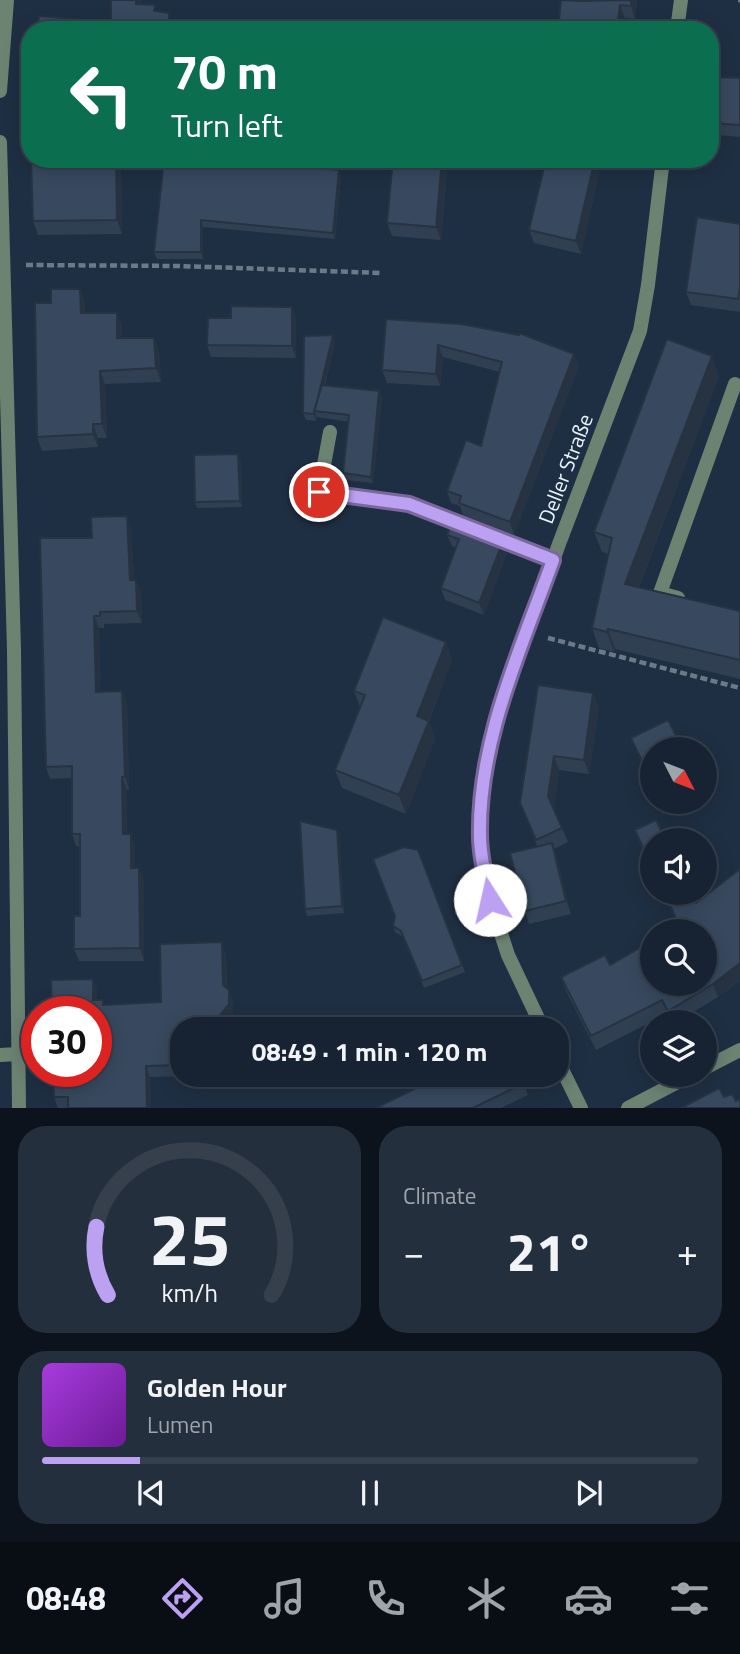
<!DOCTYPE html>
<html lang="en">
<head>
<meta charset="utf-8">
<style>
  body { margin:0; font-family:"Titillium Web",sans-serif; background:#242f3e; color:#f1f3f6; height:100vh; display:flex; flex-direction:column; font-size:26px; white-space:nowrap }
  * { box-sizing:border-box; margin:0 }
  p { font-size:23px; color:#9ea4ac }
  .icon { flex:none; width:38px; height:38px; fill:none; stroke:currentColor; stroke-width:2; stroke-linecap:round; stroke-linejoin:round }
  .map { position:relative; height:1108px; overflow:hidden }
  .panel { display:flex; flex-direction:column; gap:18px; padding:18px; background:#0d131c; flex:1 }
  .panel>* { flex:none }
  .guide { position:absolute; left:21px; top:21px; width:698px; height:147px; border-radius:28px; box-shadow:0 4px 18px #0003,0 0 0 2px #36404d; background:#0b6e4f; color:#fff; overflow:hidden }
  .needle { width:46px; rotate:132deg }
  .buttons { position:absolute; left:640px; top:737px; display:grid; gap:14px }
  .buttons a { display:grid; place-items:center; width:77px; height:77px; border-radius:50%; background:#172332; box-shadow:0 4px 18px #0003,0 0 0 2px #36404d; font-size:35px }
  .speed { position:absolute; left:21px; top:996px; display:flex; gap:14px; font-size:35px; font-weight:700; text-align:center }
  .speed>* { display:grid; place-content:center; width:91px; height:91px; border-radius:50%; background:#172332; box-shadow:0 4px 18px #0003,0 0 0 2px #36404d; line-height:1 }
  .speed .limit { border:10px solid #d22; background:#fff; color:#111 }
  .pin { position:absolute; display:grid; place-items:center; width:60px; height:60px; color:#fff; margin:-30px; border:4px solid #fff; border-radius:50%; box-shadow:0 2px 7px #0007 }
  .me { position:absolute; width:77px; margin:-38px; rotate:350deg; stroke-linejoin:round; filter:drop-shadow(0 0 5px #0008) }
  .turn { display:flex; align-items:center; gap:24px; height:147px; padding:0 35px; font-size:32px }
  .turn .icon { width:91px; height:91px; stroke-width:2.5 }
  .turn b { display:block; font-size:49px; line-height:60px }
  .big { font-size:52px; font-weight:700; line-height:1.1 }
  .panel .widget { flex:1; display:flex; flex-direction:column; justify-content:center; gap:10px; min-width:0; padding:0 24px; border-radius:28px; background:#242f3e }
  .panel .dial { align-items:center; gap:0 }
  .dial svg { height:182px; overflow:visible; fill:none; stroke:#36404d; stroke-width:7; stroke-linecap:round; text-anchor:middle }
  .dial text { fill:#f1f3f6; stroke:none }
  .song { display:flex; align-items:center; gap:21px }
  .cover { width:84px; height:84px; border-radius:10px; background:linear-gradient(135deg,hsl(280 70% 55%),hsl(280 70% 35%)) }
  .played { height:7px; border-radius:4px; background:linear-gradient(90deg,#bca0f2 15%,#36404d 15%) }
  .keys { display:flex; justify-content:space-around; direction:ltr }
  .heat { display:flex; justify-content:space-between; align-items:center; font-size:38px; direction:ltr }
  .panel .tiles { flex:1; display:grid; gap:18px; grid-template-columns:1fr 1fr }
  .widget:last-child { grid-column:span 2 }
  .trip { position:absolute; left:170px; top:1017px; width:399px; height:70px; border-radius:28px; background:#172332; box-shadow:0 4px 18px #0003,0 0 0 2px #36404d; font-weight:700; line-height:70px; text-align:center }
  .dock { display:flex; height:112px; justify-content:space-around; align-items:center; background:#090e14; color:#9ea4ac }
  .dock .icon { width:49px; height:49px }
  .dock .current { color:#bca0f2 }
  .dock b { font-size:32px; color:#f1f3f6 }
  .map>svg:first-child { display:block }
</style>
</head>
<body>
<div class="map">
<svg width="740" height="1108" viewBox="0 0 740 1108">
  <rect width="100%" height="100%" fill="#1f2f43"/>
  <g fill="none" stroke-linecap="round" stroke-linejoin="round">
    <path stroke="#6c7989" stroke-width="4.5" stroke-dasharray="7 3.5" stroke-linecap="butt" d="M 738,0 L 740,0
      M 26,265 L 179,266 L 382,273
      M 548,638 L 740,688"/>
    <path stroke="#6c8372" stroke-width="14" d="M 330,432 L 319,492 L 409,504 L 553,560
      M 678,598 L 660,593 L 735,384"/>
    <path stroke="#6c8372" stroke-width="14" d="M 677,30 L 681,0
      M 0,91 L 7,0
      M 0,142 L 14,650 L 19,1108
      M 543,1029 L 508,955 L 490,900 L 479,840 L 480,798 L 486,758 L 497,717 L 559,544 L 640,331 L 648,285 L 663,159
      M 0,1055 L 17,1054
      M 556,1057 L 581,1108
      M 705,1068 L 740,1050
      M 628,1108 L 693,1074"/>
  </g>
  <path fill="#303f52" d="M 637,0 L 635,19 L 625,18 L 579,1 Z
    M 740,78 L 740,137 L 717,135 L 712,123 Z
    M 121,159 L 122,234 L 38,235 L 33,221 Z
    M 164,159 L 282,159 L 282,165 L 339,170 L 341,177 L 335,239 L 203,227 L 203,259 L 157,259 L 154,252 Z
    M 448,159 L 441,240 L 392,236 L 387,223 Z
    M 546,159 L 602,159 L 581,254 L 534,243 L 529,230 Z
    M 740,224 L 740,312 L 691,305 L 686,292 Z
    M 80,289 L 85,303 L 85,313 L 117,313 L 122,327 L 122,338 L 159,352 L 161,382 L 105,384 L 107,438 L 98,438 L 98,447 L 42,451 L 37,437 L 51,303 Z
    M 292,307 L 296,318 L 296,358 L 211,357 L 207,345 L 231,318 Z
    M 386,319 L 579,366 L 514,535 L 463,515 L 460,506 L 451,503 L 447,491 L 481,446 L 500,372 L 443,357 L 440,386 L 387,383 L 382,370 Z
    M 335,342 L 325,385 L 382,397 L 373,483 L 345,480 L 343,473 L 349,422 L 317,417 L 316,421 L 306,420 L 303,413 Z
    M 719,376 L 639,587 L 740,611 L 740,679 L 615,649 L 614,652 L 599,648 L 592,628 L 608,554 L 602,552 L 594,532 Z
    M 238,454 L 241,461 L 242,507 L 197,508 L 195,502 Z
    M 131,528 L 134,580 L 141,592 L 142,623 L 104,624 L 104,628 L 99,628 L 100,692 L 127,703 L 129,789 L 127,790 L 127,834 L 135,846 L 135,868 L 139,868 L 144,880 L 144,961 L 79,961 L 74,949 L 80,916 L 80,846 L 76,846 L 72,834 L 72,778 L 50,779 L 46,767 L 92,538 Z
    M 447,535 L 503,541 L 507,553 L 484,615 L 445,600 L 441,588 L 456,548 L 452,546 Z
    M 446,642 L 452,660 L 429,721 L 435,739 L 406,814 L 342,788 L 335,770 L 360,707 L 354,691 Z
    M 538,685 L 599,707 L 589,774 L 559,770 L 554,809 L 568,842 L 554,849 L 571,914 L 529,924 L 525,911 L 537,846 L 520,803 Z
    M 631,738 L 680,743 L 682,749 L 653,749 L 653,764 L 644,768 Z
    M 337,830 L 339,837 L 344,913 L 307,916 L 305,909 Z
    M 635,830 L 653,840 L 653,872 L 640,844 Z
    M 418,850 L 465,972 L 424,988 L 403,937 L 395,932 L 393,926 Z
    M 740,869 L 740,981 L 718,997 L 677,1022 L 672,1022 L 667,1014 L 596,1050 L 566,991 L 561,977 L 610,965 L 678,925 L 662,892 L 691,892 L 696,903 Z
    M 226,954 L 227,989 L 233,1002 L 233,1015 L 182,1029 L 182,1074 L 186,1074 L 185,1076 L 150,1077 L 151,1108 L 58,1108 L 54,1097 L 97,990 L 97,1000 L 105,1005 L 161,1002 Z
    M 524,1083 L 528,1095 L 501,1108 L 376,1108 Z"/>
  <path fill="#273342" d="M 136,0 L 142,0 L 141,18 L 136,4 Z
    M 631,0 L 637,0 L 635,19 L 631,6 Z
    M 620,5 L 625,18 L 623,30 L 617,30 Z
    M 169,13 L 174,26 L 174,30 L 169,30 Z
    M 116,159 L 121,159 L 122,234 L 117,220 Z
    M 442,159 L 448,159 L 441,240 L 436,227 Z
    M 595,159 L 602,159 L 581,254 L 576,241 Z
    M 339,170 L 341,177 L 335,239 L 333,233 Z
    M 201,220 L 203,227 L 203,259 L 201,252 Z
    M 80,289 L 85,303 L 86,327 L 81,313 Z
    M 292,307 L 296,318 L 296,358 L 292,346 Z
    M 117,313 L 122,327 L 122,352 L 117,338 Z
    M 333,335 L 335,342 L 318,411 L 314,411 L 317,417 L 316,421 L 314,414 Z
    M 154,338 L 159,352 L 161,382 L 156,368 Z
    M 438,345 L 443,357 L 440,386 L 436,374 Z
    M 574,354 L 579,366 L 514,535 L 510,522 Z
    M 712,356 L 719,376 L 632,604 L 625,584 Z
    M 100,371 L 105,384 L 107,438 L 102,424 Z
    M 379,391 L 382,397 L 373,483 L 371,477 Z
    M 93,424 L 98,438 L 98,447 L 93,434 Z
    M 238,454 L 241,461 L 242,507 L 240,501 Z
    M 127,516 L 131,528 L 135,593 L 130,580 Z
    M 503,541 L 507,553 L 484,615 L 479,603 Z
    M 136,580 L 141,592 L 142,623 L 137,611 Z
    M 94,616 L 99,628 L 100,704 L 96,692 Z
    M 608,629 L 615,649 L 614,652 L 607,632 Z
    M 446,642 L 452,660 L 425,730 L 429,721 L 435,739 L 406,814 L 399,795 L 417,716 Z
    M 122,691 L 127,703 L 129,789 L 125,777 Z
    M 593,693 L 599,707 L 589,774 L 584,760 Z
    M 554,756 L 559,770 L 554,810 L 548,796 Z
    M 122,777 L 127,790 L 127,846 L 123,834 Z
    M 337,830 L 339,837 L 344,913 L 342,906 Z
    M 131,834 L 135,846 L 135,880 L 131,868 Z
    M 552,843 L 557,855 L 571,914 L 566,901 Z
    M 139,868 L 144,880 L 144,961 L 140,948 Z
    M 222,942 L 226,954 L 227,996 L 223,985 Z
    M 740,963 L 740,981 L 718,997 L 713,984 Z
    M 93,979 L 97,990 L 97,1011 L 93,1000 Z
    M 229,990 L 233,1002 L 233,1015 L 222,1029 L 209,1029 Z
    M 146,1066 L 150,1077 L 151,1108 L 147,1108 Z"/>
  <path fill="#38495f" stroke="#273342" stroke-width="2" d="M 111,0 L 136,0 L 136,4 L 155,5 L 154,11 L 169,13 L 169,30 L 37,30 L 39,16 L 111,22 Z
    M 561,0 L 579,1 L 631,0 L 631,6 L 620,5 L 617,30 L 558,30 Z
    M 716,77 L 740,78 L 740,125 L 712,123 Z
    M 31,159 L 116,159 L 117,220 L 33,221 Z
    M 164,159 L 279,159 L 279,165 L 339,170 L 333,233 L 201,220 L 201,252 L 154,252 Z
    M 393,159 L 442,159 L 436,227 L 387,223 Z
    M 546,159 L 595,159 L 576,241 L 529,230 Z
    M 697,217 L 740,224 L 740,287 L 738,299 L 686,292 Z
    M 51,289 L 80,289 L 81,313 L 117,313 L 117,338 L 154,338 L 156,368 L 100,371 L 102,424 L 93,424 L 93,434 L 37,437 L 35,303 L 51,303 Z
    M 231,306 L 292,307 L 292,346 L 207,345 L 208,318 L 231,318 Z
    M 386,319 L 461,324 L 519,335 L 519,333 L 574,354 L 510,522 L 459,503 L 461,496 L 447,491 L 466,440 L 481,446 L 502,362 L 438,345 L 436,374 L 382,370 Z
    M 333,335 L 314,414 L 303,413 L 304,336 Z
    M 667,339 L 712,356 L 625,584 L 740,611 L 740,660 L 608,629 L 607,632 L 592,628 L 612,538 L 594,532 Z
    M 322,385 L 379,391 L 371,477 L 343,473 L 349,415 L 314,411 Z
    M 238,454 L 240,501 L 195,502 L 194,455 Z
    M 127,516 L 130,580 L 136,580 L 137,611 L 100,612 L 100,616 L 94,616 L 96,692 L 122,691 L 125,777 L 122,777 L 123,834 L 131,834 L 131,868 L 139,868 L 140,948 L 74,949 L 74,916 L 80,916 L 80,834 L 72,834 L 72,766 L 46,767 L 40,538 L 92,538 L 91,517 Z
    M 452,521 L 503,541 L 479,603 L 441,588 L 459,539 L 447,535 Z
    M 383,617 L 446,642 L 417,716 L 429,721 L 399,795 L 335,770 L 365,695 L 354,691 Z
    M 538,685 L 593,693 L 584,760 L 554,756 L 548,796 L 562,828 L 536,840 L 520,803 Z
    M 668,720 L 680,743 L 668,749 L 653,749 L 653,756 L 642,761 L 631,738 Z
    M 656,820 L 666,840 L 653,840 L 653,869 L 635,830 Z
    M 300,821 L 337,830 L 342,906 L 305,909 Z
    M 552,843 L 566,901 L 525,911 L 510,853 Z
    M 404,847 L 418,850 L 462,965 L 422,981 L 401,931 L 393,926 L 395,916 L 373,859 Z
    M 740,869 L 740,963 L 713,984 L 668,1011 L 662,1000 L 591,1036 L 561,977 L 605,955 L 610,965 L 653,940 L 653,984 L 705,984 L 705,931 L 668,931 L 679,925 L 664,892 L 691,892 L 696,903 Z
    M 222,942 L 223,985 L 229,990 L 229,1004 L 209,1029 L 182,1029 L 182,1063 L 181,1065 L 146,1066 L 147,1108 L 68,1108 L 68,1097 L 54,1097 L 53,1071 L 96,1071 L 96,1012 L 52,1012 L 51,980 L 93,979 L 93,1000 L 103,1000 L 103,1005 L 161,1002 L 160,944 Z
    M 444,1074 L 520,1074 L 524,1083 L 473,1108 L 376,1108 Z
    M 719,1088 L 724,1097 L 732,1094 L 736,1101 L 740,1099 L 740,1108 L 681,1108 Z"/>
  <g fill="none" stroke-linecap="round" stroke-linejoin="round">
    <defs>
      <path id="route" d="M 319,492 L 409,504 L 553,560 C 521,649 478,740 480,836 C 480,857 486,879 490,900"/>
    </defs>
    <use href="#route" stroke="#7a689d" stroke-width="18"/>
    <use href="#route" stroke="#bca0f2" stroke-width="12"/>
  </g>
  <g text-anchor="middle" stroke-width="7" stroke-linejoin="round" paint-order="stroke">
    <g font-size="21" fill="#ebf4fe" stroke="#1f2f43">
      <text transform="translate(566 469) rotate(-69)" y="7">Deller Straße</text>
    </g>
  </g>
</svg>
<div class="buttons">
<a><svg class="needle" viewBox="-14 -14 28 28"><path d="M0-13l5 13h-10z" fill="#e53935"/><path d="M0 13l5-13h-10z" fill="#9ea4ac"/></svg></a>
<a><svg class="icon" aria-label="sound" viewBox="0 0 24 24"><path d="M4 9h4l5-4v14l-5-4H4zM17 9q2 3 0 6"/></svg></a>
<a><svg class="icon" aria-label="search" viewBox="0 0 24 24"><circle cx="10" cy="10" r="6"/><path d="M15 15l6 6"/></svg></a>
<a><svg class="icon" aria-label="layers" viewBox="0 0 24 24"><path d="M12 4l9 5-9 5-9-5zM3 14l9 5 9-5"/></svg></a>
</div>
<div class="speed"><div class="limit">30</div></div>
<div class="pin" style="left:319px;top:492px;background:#d93025"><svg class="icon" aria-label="arrive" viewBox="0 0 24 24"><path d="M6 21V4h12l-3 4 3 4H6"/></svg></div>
<svg class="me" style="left:490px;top:900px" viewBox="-20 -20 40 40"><circle r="19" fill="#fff"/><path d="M0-13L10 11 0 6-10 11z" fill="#bca0f2"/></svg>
<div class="trip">08:49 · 1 min · 120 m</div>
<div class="guide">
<div class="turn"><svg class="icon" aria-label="left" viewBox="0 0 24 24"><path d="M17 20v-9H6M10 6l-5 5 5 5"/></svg><div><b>70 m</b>Turn left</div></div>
</div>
</div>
<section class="panel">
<div class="tiles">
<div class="widget dial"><svg viewBox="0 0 100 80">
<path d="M14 69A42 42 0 1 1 86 69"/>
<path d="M14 69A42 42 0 0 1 9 39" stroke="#bca0f2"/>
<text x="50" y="56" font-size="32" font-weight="700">25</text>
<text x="50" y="72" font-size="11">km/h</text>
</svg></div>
<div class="widget"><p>Climate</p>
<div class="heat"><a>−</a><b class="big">21°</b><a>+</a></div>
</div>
<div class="widget">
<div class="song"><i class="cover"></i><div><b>Golden Hour</b><p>Lumen</p></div></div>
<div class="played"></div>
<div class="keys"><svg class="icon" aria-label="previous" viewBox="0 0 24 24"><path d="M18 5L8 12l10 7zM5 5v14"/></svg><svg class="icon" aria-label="pause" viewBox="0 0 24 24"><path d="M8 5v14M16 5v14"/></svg><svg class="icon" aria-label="next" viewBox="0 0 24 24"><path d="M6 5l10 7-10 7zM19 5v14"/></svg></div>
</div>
</div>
</section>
<nav class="dock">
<b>08:48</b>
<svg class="icon current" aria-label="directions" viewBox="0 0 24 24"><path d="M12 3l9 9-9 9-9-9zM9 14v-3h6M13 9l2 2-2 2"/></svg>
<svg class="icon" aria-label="music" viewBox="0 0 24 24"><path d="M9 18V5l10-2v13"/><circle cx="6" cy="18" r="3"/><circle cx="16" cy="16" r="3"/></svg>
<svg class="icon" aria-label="phone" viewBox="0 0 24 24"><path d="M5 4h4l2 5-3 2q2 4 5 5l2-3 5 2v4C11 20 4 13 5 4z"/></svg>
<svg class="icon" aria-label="climate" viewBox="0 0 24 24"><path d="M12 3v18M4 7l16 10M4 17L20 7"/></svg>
<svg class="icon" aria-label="car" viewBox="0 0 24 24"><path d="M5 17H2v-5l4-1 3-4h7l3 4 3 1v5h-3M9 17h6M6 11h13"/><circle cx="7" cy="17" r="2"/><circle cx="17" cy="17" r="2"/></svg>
<svg class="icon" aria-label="filters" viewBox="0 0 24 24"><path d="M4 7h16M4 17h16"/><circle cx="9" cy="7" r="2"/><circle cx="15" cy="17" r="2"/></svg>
</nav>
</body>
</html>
